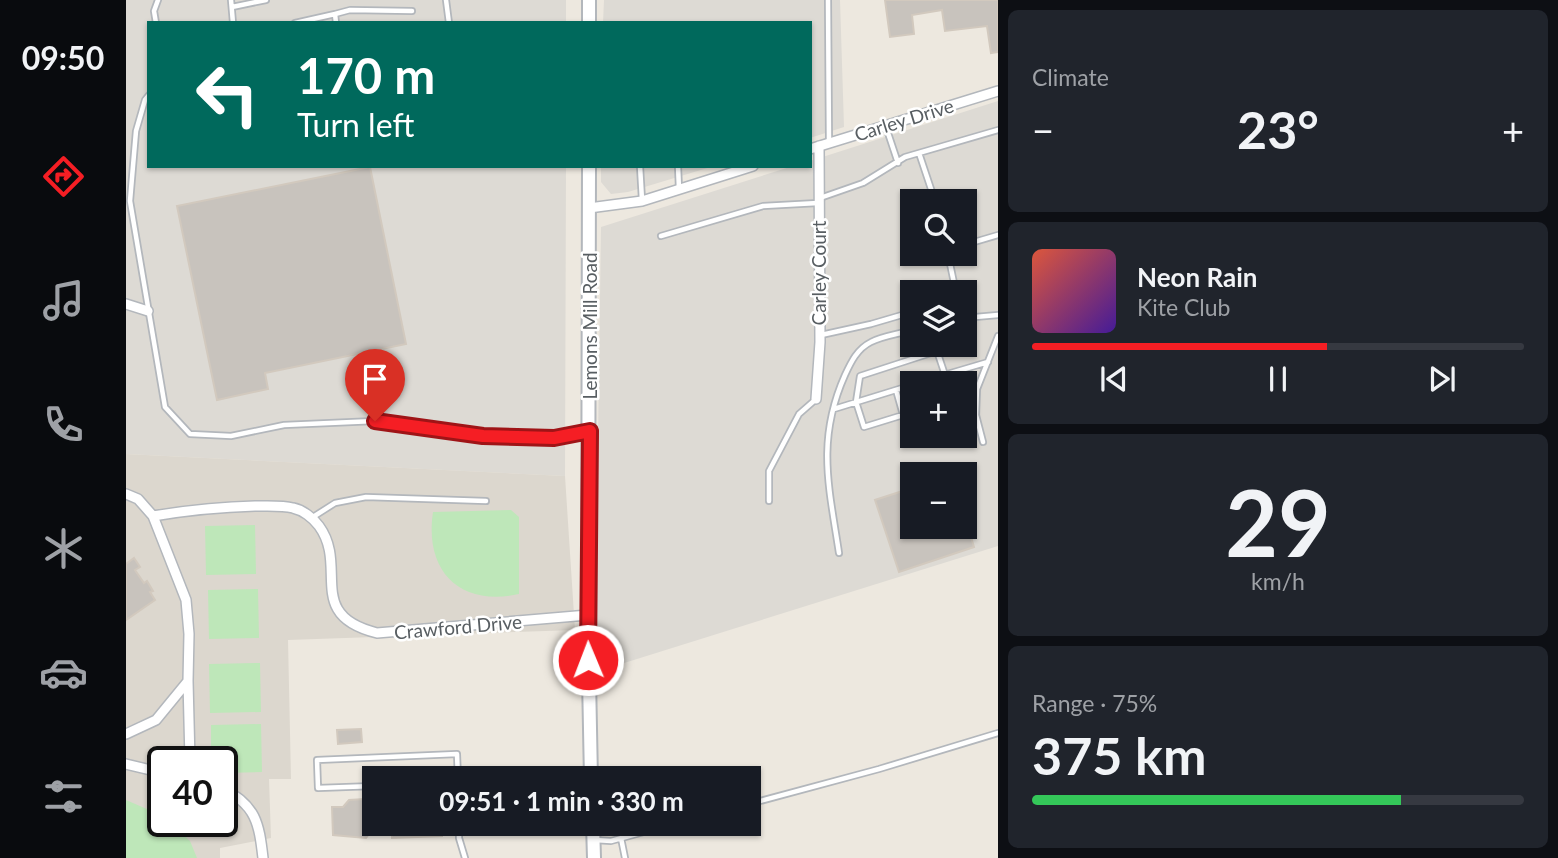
<!DOCTYPE html>
<html lang="en">
<head>
<meta charset="utf-8">
<style>
  body { margin:0; font-family:Lato,sans-serif; background:#20242c; color:#f1f3f6; height:100vh; display:flex; flex-direction:column; font-size:26px; white-space:nowrap }
  * { box-sizing:border-box; margin:0 }
  p { font-size:23px; color:#9ea1a6 }
  .icon { flex:none; width:38px; height:38px; fill:none; stroke:currentColor; stroke-width:2; stroke-linecap:round; stroke-linejoin:round }
  .map { position:relative; flex:1; overflow:hidden }
  .side { display:flex; flex-direction:column; gap:10px; padding:10px; background:#0d0f14; width:560px }
  .side>* { flex:none }
  .guide { position:absolute; left:21px; top:21px; width:665px; height:147px; border-radius:0px; box-shadow:0 2px 5px #0004; background:#00695c; color:#fff; overflow:hidden }
  .controls { position:absolute; left:774px; top:189px; display:grid; gap:14px }
  .controls a { display:grid; place-items:center; width:77px; height:77px; border-radius:0px; background:#171b24; box-shadow:0 2px 5px #0004; font-size:35px }
  .speed { position:absolute; left:21px; top:746px; display:flex; gap:14px; font-size:35px; font-weight:700; text-align:center }
  .speed>* { display:grid; place-content:center; width:91px; height:91px; border-radius:50%; background:#171b24; box-shadow:0 2px 5px #0004; line-height:1 }
  .speed .limit { border:4px solid #111; border-radius:10px; background:#fff; color:#111 }
  .pin { position:absolute; display:grid; place-items:center; width:60px; height:60px; color:#fff; margin:-72px -30px; border-radius:50% 50% 50% 0; rotate:-45deg; box-shadow:0 0 7px #0007 }
  .pin .icon { rotate:45deg }
  .me { position:absolute; width:77px; margin:-38px; rotate:359deg; stroke-linejoin:round; filter:drop-shadow(0 0 5px #0008) }
  .turn { display:flex; align-items:center; gap:24px; height:147px; padding:0 35px; font-size:32px }
  .turn .icon { width:91px; height:91px; stroke-width:2.5 }
  .turn b { display:block; font-size:49px; line-height:60px }
  .big { font-size:52px; font-weight:700; line-height:1.1 }
  .side .card { flex:1; display:flex; flex-direction:column; justify-content:center; gap:10px; min-width:0; padding:0 24px; border-radius:10px; background:#20242c }
  .side .dial { align-items:center; gap:0 }
  .dial b { font-size:91px; line-height:1 }
  .song { display:flex; align-items:center; gap:21px }
  .cover { width:84px; height:84px; border-radius:10px; background:linear-gradient(135deg,hsl(10 70% 55%),hsl(260 70% 35%)) }
  .played { height:7px; border-radius:4px; background:linear-gradient(90deg,#f51e24 60%,#363941 60%) }
  .keys { display:flex; justify-content:space-around; direction:ltr }
  .heat { display:flex; justify-content:space-between; align-items:center; font-size:38px; direction:ltr }
  .charge { height:10px; border-radius:5px; background:linear-gradient(90deg,#34c759 75%,#363941 0) }
  .trip { position:absolute; left:236px; top:766px; width:399px; height:70px; border-radius:0px; background:#171b24; box-shadow:0 2px 5px #0004; font-weight:700; line-height:70px; text-align:center }
  main { display:flex; flex:1; min-height:0 }
  .tabs { display:flex; flex-direction:column; width:126px; justify-content:space-around; align-items:center; background:#090b0e; color:#9ea1a6 }
  .tabs .icon { width:49px; height:49px }
  .tabs .selected { color:#f51e24 }
  .tabs b { font-size:32px; color:#f1f3f6 }
  .map>svg:first-child { display:block }
</style>
</head>
<body>
<main>
<nav class="tabs">
<b>09:50</b>
<svg class="icon selected" aria-label="directions" viewBox="0 0 24 24"><path d="M12 3l9 9-9 9-9-9zM9 14v-3h6M13 9l2 2-2 2"/></svg>
<svg class="icon" aria-label="music" viewBox="0 0 24 24"><path d="M9 18V5l10-2v13"/><circle cx="6" cy="18" r="3"/><circle cx="16" cy="16" r="3"/></svg>
<svg class="icon" aria-label="phone" viewBox="0 0 24 24"><path d="M5 4h4l2 5-3 2q2 4 5 5l2-3 5 2v4C11 20 4 13 5 4z"/></svg>
<svg class="icon" aria-label="climate" viewBox="0 0 24 24"><path d="M12 3v18M4 7l16 10M4 17L20 7"/></svg>
<svg class="icon" aria-label="car" viewBox="0 0 24 24"><path d="M5 17H2v-5l4-1 3-4h7l3 4 3 1v5h-3M9 17h6M6 11h13"/><circle cx="7" cy="17" r="2"/><circle cx="17" cy="17" r="2"/></svg>
<svg class="icon" aria-label="filters" viewBox="0 0 24 24"><path d="M4 7h16M4 17h16"/><circle cx="9" cy="7" r="2"/><circle cx="15" cy="17" r="2"/></svg>
</nav>
<div class="map">
<svg width="872" height="858" viewBox="0 0 872 858">
  <rect width="100%" height="100%" fill="#ede8df"/>
  <path fill="#dddad4" fill-rule="evenodd" d="M 0,0 L 440,0 L 440,23 L 23,23 L 23,166 L 440,166 L 439,476 L 0,454 Z
    M 478,0 L 714,0 L 718,127 L 684,138 L 684,23 L 477,23 Z
    M 872,101 L 872,546 L 495,664 L 469,657 L 475,227 L 667,166 L 684,166 L 684,161 ZM 786,201 L 838,201 L 838,254 L 786,254 ZM 786,292 L 838,292 L 838,345 L 786,345 ZM 786,383 L 838,383 L 838,436 L 786,436 ZM 786,474 L 838,474 L 838,527 L 786,527 Z
    M 475,166 L 588,166 L 502,192 L 485,194 L 475,182 Z"/>
  <path fill="#dcd7ce" fill-rule="evenodd" d="M 0,454 L 439,476 L 449,630 L 162,640 L 165,779 L 143,779 L 145,838 L 94,848 L 94,858 L 0,858 ZM 37,761 L 96,761 L 96,821 L 37,821 Z"/>
  <path fill="#bee7b9" d="M 385,510 L 393,517 L 393,594 C 334,607 298,571 307,512 Z
    M 129,525 L 130,574 L 80,575 L 79,526 Z
    M 132,589 L 133,638 L 83,639 L 82,590 Z
    M 134,663 L 135,712 L 84,713 L 83,664 Z
    M 135,724 L 136,772 L 96,773 L 96,761 L 85,761 L 85,725 Z
    M 0,800 L 37,816 L 37,821 L 43,821 L 64,841 L 71,858 L 0,858 Z"/>
  <path fill="#c8c3bd" stroke="#d2c9be" stroke-width="2" d="M 759,0 L 872,0 L 872,52 L 865,53 L 861,26 L 819,31 L 816,10 L 786,15 L 788,34 L 764,37 Z
    M 244,167 L 280,344 L 139,373 L 142,389 L 91,400 L 51,206 Z
    M 786,488 L 786,527 L 842,527 L 848,547 L 773,572 L 749,500 Z
    M 8,558 L 14,567 L 9,570 L 18,583 L 21,581 L 27,591 L 24,592 L 29,600 L 0,620 L 0,564 Z
    M 235,729 L 236,742 L 212,744 L 211,730 Z
    M 239,799 L 248,806 L 248,824 L 315,824 L 316,836 L 266,838 L 266,833 L 243,834 L 240,838 L 207,835 L 206,807 L 217,807 L 223,800 Z"/>
  <g fill="none" stroke-linecap="round" stroke-linejoin="round">
    <defs>
      <path id="service" d="M 105,0 L 107,23
        M 320,0 L 323,23
        M 702,0 L 703,142
        M 106,7 L 140,0
        M 209,14 L 224,10 L 286,11
        M 30,23 L 28,11 L 32,0
        M 169,23 L 209,14 L 210,23
        M 23,95 L 19,100 L 10,131 L 4,201 L 39,407 L 64,434 L 105,436 L 158,425 L 249,421 L 357,436 L 428,437 L 459,432
        M 760,127 L 772,163
        M 793,153 L 809,201
        M 514,166 L 516,200
        M 552,166 L 553,189
        M 694,198 L 737,183 L 779,157 L 872,130
        M 535,236 L 637,206 L 692,203
        M 838,245 L 872,235
        M 822,254 L 828,283 L 825,292
        M 838,318 L 872,315
        M 695,335 L 745,324 L 786,312
        M 791,383 L 862,362
        M 770,390 L 777,415 L 738,427 L 730,402 L 734,376 L 811,351 L 819,375
        M 708,409 L 786,385
        M 857,442 L 850,415 L 851,389 L 872,336
        M 643,501 L 643,471 L 673,414 L 689,400
        M 187,517 L 209,503 L 240,497 L 360,501
        M 713,553 C 703,487 690,440 719,375 C 725,362 731,349 745,342 C 756,336 773,334 786,330
        M 248,786 L 192,788 L 191,760 L 331,754 L 332,779
        M 623,804 L 753,769 L 872,733
        M 333,824 L 333,838 L 339,858
        M 495,838 L 499,858
        M 469,840 L 485,841 L 547,824"/>
      <path id="minor" d="M 684,149 L 872,91
        M 463,208 L 516,201 L 627,166
        M 0,304 L 22,311
        M 690,399 L 694,342 L 693,146
        M 0,494 L 12,499 L 27,516 L 60,600 L 63,634 L 62,681 L 30,720 L 0,734
        M 27,516 C 63,510 93,507 129,506 C 141,506 156,505 167,508 C 177,510 187,518 193,526 C 223,567 178,615 251,633 L 462,615
        M 62,681 L 64,761
        M 0,764 L 37,773
        M 96,788 C 130,805 133,823 137,858"/>
      <path id="tertiary" d="M 463,23 L 463,0
        M 463,166 L 462,627 L 465,779
        M 467,824 L 468,858"/>
    </defs>
    <use href="#service" stroke="#b3b7bc" stroke-width="8"/>
    <use href="#minor" stroke="#b3b7bc" stroke-width="12"/>
    <use href="#tertiary" stroke="#b3b7bc" stroke-width="16"/>
    <use href="#service" stroke="#fff" stroke-width="4.5"/>
    <use href="#minor" stroke="#fff" stroke-width="9"/>
    <use href="#tertiary" stroke="#fff" stroke-width="12"/>
  </g>
  <g fill="none" stroke-linecap="round" stroke-linejoin="round">
    <defs>
      <path id="route" d="M 249,421 L 357,436 L 428,438 L 464,431 L 462,660"/>
    </defs>
    <use href="#route" stroke="#9f1417" stroke-width="18"/>
    <use href="#route" stroke="#f51e24" stroke-width="12"/>
  </g>
  <g text-anchor="middle" stroke-width="5" stroke-linejoin="round" paint-order="stroke">
    <g font-size="19" fill="#585e62" stroke="#fff">
      <text transform="translate(778 120) rotate(-17)" y="7">Carley Drive</text>
      <text transform="translate(693 273) rotate(-90)" y="7">Carley Court</text>
      <text transform="translate(464 326) rotate(-90)" y="7">Lemons Mill Road</text>
      <text transform="translate(332 627) rotate(-5)" y="7">Crawford Drive</text>
    </g>
  </g>
</svg>
<div class="controls">
<a><svg class="icon" aria-label="search" viewBox="0 0 24 24"><circle cx="10" cy="10" r="6"/><path d="M15 15l6 6"/></svg></a>
<a><svg class="icon" aria-label="layers" viewBox="0 0 24 24"><path d="M12 4l9 5-9 5-9-5zM3 14l9 5 9-5"/></svg></a>
<a>+</a>
<a>−</a>
</div>
<div class="speed"><div class="limit">40</div></div>
<div class="pin" style="left:249px;top:421px;background:#d93025"><svg class="icon" aria-label="arrive" viewBox="0 0 24 24"><path d="M6 21V4h12l-3 4 3 4H6"/></svg></div>
<svg class="me" style="left:462px;top:660px" viewBox="-20 -20 40 40"><circle r="17" fill="#f51e24" stroke="#fff" stroke-width="3"/><path d="M0-11L8 9 0 5-8 9z" fill="#fff"/></svg>
<div class="trip">09:51 · 1 min · 330 m</div>
<div class="guide">
<div class="turn"><svg class="icon" aria-label="left" viewBox="0 0 24 24"><path d="M17 20v-9H6M10 6l-5 5 5 5"/></svg><div><b>170 m</b>Turn left</div></div>
</div>
</div>
<section class="side">
<div class="card"><p>Climate</p>
<div class="heat"><a>−</a><b class="big">23°</b><a>+</a></div>
</div>
<div class="card">
<div class="song"><i class="cover"></i><div><b>Neon Rain</b><p>Kite Club</p></div></div>
<div class="played"></div>
<div class="keys"><svg class="icon" aria-label="previous" viewBox="0 0 24 24"><path d="M18 5L8 12l10 7zM5 5v14"/></svg><svg class="icon" aria-label="pause" viewBox="0 0 24 24"><path d="M8 5v14M16 5v14"/></svg><svg class="icon" aria-label="next" viewBox="0 0 24 24"><path d="M6 5l10 7-10 7zM19 5v14"/></svg></div>
</div>
<div class="card dial"><b>29</b><p>km/h</p></div>
<div class="card"><p>Range · 75%</p><b class="big">375 km</b><div class="charge"></div></div>
</section>
</main>
</body>
</html>
